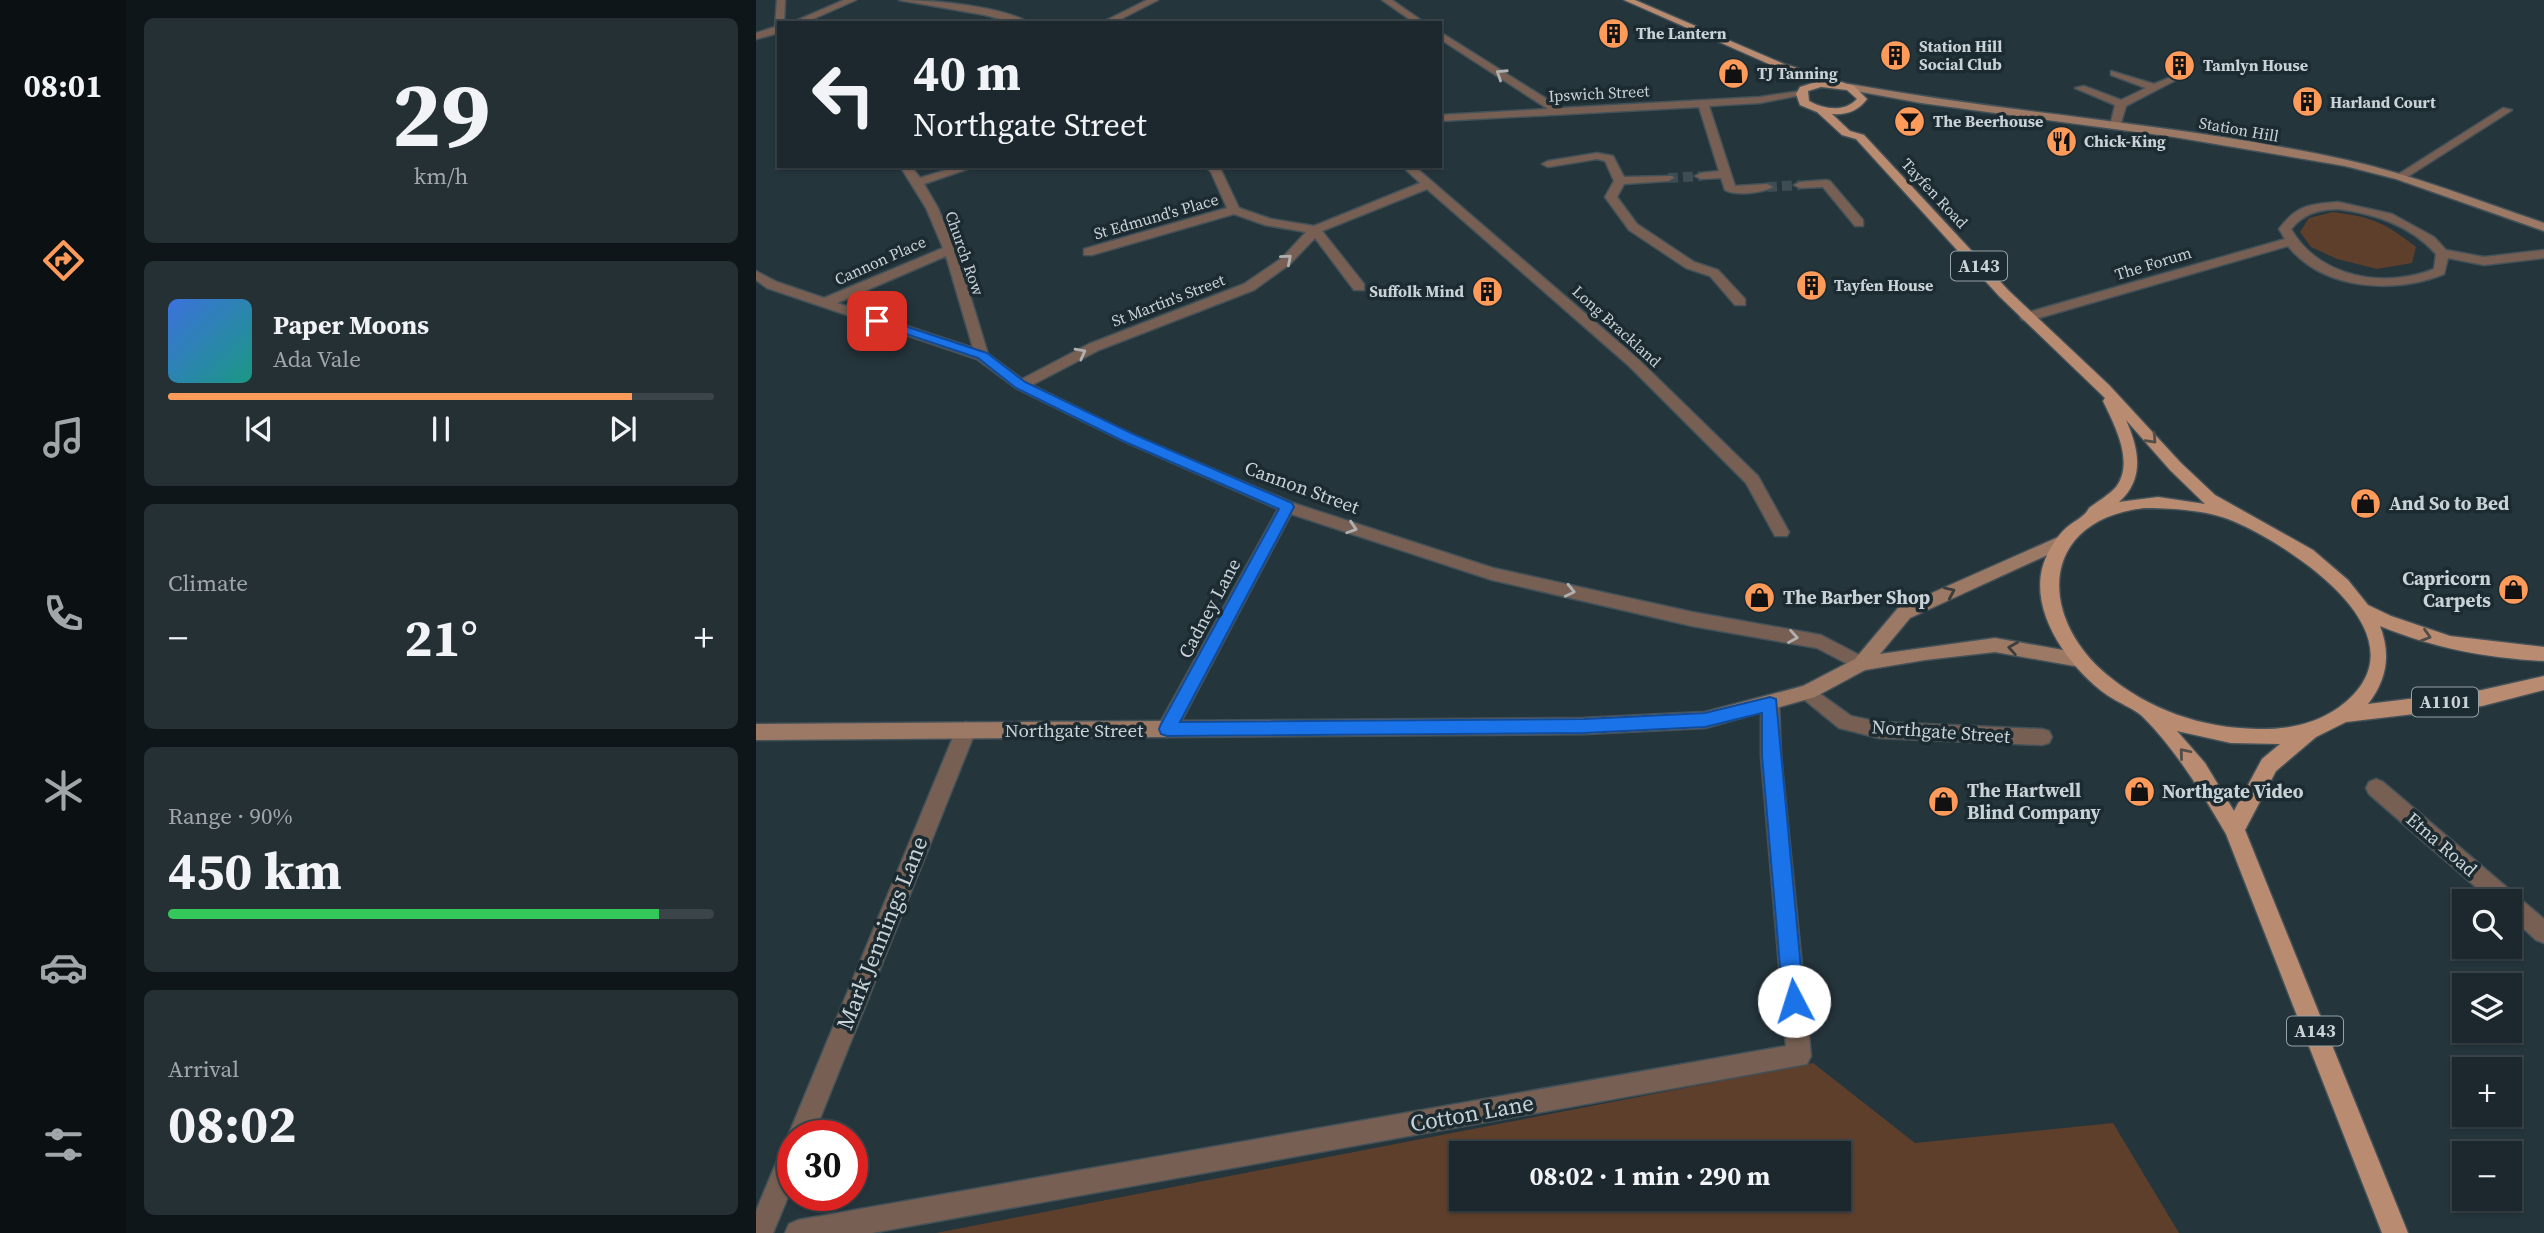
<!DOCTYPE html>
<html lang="en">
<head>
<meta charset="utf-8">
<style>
  body { margin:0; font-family:"Source Serif 4",serif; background:#253035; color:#f1f3f6; height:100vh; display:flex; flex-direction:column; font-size:26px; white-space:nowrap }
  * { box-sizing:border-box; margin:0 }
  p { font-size:23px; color:#a0a6aa }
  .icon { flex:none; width:38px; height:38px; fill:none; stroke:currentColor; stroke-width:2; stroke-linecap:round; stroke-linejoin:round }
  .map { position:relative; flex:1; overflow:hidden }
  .drawer { display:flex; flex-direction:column; gap:18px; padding:18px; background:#0f1619; width:630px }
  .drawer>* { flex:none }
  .top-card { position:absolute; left:21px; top:21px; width:665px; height:147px; border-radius:0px; box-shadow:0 2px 5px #0004,0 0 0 2px #3a4449; background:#1c282d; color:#f1f3f6; overflow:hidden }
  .buttons { position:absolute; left:1696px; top:889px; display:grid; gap:14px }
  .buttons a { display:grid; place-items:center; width:70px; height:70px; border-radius:0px; background:#1c282d; box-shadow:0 2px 5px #0004,0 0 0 2px #3a4449; font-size:35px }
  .speed { position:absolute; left:21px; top:1120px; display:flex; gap:14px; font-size:35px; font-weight:700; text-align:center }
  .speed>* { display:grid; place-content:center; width:91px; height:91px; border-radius:50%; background:#1c282d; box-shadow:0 2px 5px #0004,0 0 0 2px #3a4449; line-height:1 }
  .speed .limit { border:10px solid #d22; background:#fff; color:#111 }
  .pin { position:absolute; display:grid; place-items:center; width:60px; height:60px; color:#fff; margin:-30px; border-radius:14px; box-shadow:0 4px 10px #0006 }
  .me { position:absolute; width:77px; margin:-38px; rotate:355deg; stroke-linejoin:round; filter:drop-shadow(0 0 5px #0008) }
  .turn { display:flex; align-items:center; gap:24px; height:147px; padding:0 21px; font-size:32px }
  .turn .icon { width:91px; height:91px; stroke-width:2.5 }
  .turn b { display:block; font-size:49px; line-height:60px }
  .big { font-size:52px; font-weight:700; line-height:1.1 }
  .drawer .widget { flex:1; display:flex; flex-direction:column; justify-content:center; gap:10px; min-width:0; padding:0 24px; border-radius:10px; background:#253035 }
  .drawer .dial { align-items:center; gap:0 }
  .dial b { font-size:91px; line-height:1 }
  .song { display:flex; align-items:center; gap:21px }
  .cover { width:84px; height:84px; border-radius:10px; background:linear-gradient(135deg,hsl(220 70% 55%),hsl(170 70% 35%)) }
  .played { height:7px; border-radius:4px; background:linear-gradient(90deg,#ff9b5a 85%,#3a4449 85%) }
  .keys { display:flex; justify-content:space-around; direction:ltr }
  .heat { display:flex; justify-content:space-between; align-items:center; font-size:38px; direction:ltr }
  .charge { height:10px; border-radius:5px; background:linear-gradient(90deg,#34c759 90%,#3a4449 0) }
  .trip { position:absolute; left:693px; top:1141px; width:402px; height:70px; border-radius:0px; background:#1c282d; box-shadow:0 2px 5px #0004,0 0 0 2px #3a4449; font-weight:700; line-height:70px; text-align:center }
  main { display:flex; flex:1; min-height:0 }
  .tabs { display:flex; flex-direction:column; width:126px; justify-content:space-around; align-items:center; background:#0b1012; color:#a0a6aa }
  .tabs .icon { width:49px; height:49px }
  .tabs .on { color:#ff9b5a }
  .tabs b { font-size:32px; color:#f1f3f6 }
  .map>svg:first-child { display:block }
</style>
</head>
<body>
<main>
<nav class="tabs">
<b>08:01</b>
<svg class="icon on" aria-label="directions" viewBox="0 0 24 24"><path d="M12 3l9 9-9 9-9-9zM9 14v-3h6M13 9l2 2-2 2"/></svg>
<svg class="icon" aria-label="music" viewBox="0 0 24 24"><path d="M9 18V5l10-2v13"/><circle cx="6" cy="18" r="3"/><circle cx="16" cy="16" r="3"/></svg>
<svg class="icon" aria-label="phone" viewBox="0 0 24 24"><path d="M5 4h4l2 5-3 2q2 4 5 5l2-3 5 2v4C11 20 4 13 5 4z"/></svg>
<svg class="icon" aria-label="climate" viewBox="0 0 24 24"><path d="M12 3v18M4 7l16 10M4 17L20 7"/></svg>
<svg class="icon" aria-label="car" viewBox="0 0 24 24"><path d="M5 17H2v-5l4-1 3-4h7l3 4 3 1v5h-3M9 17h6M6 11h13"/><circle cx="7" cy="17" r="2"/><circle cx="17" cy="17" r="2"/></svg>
<svg class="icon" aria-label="filters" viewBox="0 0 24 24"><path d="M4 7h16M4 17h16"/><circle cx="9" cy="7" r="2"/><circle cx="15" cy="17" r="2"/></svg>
</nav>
<section class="drawer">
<div class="widget dial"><b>29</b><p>km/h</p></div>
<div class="widget">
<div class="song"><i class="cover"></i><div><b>Paper Moons</b><p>Ada Vale</p></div></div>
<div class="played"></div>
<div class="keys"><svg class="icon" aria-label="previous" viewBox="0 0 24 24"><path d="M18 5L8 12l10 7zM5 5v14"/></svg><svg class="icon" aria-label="pause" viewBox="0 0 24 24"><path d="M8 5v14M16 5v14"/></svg><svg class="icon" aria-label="next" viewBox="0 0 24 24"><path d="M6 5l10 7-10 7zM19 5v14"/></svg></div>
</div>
<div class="widget"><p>Climate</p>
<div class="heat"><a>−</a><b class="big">21°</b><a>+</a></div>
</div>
<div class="widget"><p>Range · 90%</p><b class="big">450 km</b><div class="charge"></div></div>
<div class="widget"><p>Arrival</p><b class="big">08:02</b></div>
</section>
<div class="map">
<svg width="1788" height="1233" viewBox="0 0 1788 1233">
  <rect width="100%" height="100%" fill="#25353c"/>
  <path fill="#5d3f2c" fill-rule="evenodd" d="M 1577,212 C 1616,217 1628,222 1660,247 L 1656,263 L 1621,269 L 1581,259 L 1555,247 L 1544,232 L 1553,218 Z
    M 1057,1063 L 1159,1143 L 1357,1123 L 1423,1233 L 180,1233 ZM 705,1153 L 1083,1153 L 1083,1199 L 705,1199 Z"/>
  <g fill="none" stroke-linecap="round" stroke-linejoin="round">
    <path stroke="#3e4d53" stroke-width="10" stroke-dasharray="10 5" stroke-linecap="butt" d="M 912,178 L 945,176
      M 1011,187 L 1044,185"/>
    <defs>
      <path id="street" d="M 21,0 L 29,0 L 28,23 L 23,23 L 23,33 L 0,39 L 0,33 L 19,27 Z
        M 88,0 L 100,0 L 48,23 L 35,23 Z
        M 143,0 C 177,0 245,6 274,23 L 259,23 L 229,15 Z
        M 391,0 L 402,0 L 357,23 L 345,23 Z
        M 626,0 L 636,0 L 669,23 L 659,23 Z
        M 684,32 L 805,108 L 1004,97 L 1045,91 L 1050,94 L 1004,103 L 953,106 L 979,186 L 1011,184 L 1017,187 C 1007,193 979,196 969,190 L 965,178 L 945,179 L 939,176 L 945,173 L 963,171 L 943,107 L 684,121 L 684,115 L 792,109 L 684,39 Z
        M 1355,71 L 1398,84 L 1413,78 L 1418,81 L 1370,106 L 1364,126 L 1359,129 L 1354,126 L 1359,105 L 1319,88 L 1328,86 L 1365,100 L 1390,88 L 1355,75 Z
        M 1747,108 L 1756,110 L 1648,179 L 1638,177 Z
        M 841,153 L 857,156 L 868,177 L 916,176 L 918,178 L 912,181 L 868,184 L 861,197 L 881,224 L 938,262 L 962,270 L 989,299 L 989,305 L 979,305 L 954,276 L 930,268 L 873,230 L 849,197 L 858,181 L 849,161 L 841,159 L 792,167 L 786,164 L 792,161 Z
        M 144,166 L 155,166 L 164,178 L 203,166 L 220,166 L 168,184 L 182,208 L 202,256 L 232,354 L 266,379 L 333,344 L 488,284 L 526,258 L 550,232 L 509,225 L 478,214 L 336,255 L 328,255 L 328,249 L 471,208 L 455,172 L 449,166 L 464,168 L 483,208 L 515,219 L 558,226 L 664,183 L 646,166 L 658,166 L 882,359 L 1002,476 L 1033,532 L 1031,536 L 1019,536 L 990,483 L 872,365 L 671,189 L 566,231 L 608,284 L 608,290 L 598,290 L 559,238 L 534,264 L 498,290 L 343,350 L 276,385 L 377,435 L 537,503 L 737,568 L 936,612 L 1065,635 L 1111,659 L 1114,664 L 1111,669 L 1105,671 L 1061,648 L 936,626 L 736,580 L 535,514 L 418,735 L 411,737 L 404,735 L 401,729 L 404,723 L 522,509 L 367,441 L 260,388 L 221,359 L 11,288 L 0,280 L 0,271 L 21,282 L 68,298 L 187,248 L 170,208 ZM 190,256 L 217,348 L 81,303 Z
        M 1070,180 L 1074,181 L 1107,220 L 1107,226 L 1099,226 L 1067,187 L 1044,188 L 1038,185 L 1044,182 Z
        M 1582,202 L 1636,214 L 1678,237 L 1690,250 L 1728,257 L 1788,250 L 1788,258 L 1728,265 L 1692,258 L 1688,274 C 1640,294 1568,291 1532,246 L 1276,320 L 1266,320 L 1264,317 L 1266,314 L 1529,239 L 1523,229 C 1541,205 1554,204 1582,202 ZM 1582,209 C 1619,214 1654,225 1680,254 L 1678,269 C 1629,289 1563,278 1535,229 C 1549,213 1561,210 1582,209 Z
        M 1052,685 L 1095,716 L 1123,722 L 1286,729 L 1293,731 L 1296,737 L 1293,743 L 1286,745 L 1123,738 L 1083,728 L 1045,697 L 1043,692 L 1045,687 Z
        M 1014,696 L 1021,699 L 1023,704 L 1025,756 L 1055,1056 L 1051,1064 L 116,1233 L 29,1233 L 33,1224 L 42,1220 L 1030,1046 L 1005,756 L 1005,704 L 1007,699 Z
        M 210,722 L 217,724 L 220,730 L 57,1136 L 37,1136 L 37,1185 L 17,1233 L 0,1233 L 0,1211 L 28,1144 L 34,1142 L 32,1136 L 200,730 L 203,724 Z
        M 1620,779 L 1627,782 L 1788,919 L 1788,943 L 1780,940 L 1754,916 L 1754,901 L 1736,901 L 1613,794 L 1610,788 L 1613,782 Z"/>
      <path id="secondary" d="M 1093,84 C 1258,114 1427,124 1591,160 C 1658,175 1723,201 1788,223 L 1788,231 L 1640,179 L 1589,166 L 1418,137 L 1165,103 L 1089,89 L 1088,87 Z
        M 1307,535 L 1313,537 L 1315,541 L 1313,545 L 1154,618 L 1124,654 L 1239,638 L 1324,653 L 1330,655 L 1333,660 L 1330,665 L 1324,667 L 1239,652 L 1169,660 L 1109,670 L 1059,697 L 949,728 L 828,734 L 0,740 L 0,724 L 828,718 L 949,712 L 1047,686 L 1099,659 L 1142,608 Z"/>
      <path id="primary" d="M 868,0 L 879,0 L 1028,64 L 1098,86 L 1111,99 C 1102,111 1091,115 1076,114 L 1094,131 L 1108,135 L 1252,290 L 1353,385 L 1425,463 L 1459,495 L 1557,550 L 1592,580 L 1612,605 L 1635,616 L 1694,636 L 1788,647 L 1788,661 C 1730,658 1677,648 1624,626 C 1635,654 1631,680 1612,704 L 1726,690 L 1788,676 L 1788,690 L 1726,706 L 1590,722 L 1560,737 L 1520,771 L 1489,830 L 1652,1233 L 1626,1233 L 1470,834 C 1446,793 1421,751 1387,717 C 1378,708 1362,703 1351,695 C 1315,669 1275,616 1286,569 C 1290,554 1299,538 1310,528 C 1318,521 1330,516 1333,508 C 1342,501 1353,495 1360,487 C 1379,462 1358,424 1347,401 L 1349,398 L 1243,296 L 1100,139 L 1086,135 L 1061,112 L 1044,105 L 1040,94 L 1044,87 L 1063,81 L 1022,68 ZM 1065,87 L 1091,90 L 1101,99 C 1088,113 1068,109 1053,101 L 1052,91 ZM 1370,420 L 1414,470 L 1449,504 L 1402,497 L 1363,502 C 1389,479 1383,449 1370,420 ZM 1388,508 C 1416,508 1451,510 1477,521 C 1529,543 1661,626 1598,694 C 1573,721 1537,730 1501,729 C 1446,728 1393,710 1350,674 C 1280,614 1285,520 1388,508 ZM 1421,731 L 1475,743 L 1524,744 L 1506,759 L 1478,811 L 1449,763 Z"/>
    </defs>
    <use href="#street" stroke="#435158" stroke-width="3"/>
    <use href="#secondary" stroke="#435158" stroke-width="3"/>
    <use href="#primary" stroke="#435158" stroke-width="3"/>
    <use href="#street" fill="#776053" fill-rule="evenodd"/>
    <use href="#secondary" fill="#9c7964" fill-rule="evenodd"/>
    <use href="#primary" fill="#b98c71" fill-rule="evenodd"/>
  </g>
  <defs><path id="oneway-chevron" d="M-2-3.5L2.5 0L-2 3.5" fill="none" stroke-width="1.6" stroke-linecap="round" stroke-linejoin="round" transform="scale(1.75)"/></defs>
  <g stroke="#b0b0af">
    <use href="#oneway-chevron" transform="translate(745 74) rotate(-147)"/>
    <use href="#oneway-chevron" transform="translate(531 259) rotate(-41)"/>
    <use href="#oneway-chevron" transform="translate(325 353) rotate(-28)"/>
    <use href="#oneway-chevron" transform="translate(596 528) rotate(18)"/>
    <use href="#oneway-chevron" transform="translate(814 591) rotate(13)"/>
    <use href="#oneway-chevron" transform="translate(1037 637) rotate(10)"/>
  </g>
  <g stroke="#534d47">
    <use href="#oneway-chevron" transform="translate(1396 439) rotate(47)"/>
    <use href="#oneway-chevron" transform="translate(1670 636) rotate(17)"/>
    <use href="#oneway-chevron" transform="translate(1428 753) rotate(-130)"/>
  </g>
  <g stroke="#3c3e3e">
    <use href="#oneway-chevron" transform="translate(1194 592) rotate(-24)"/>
    <use href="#oneway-chevron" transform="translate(1257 648) rotate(-170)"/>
  </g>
  <path fill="#1a73e8" stroke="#114b97" stroke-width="2" d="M 121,317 L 231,353 L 269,382 L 377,434 L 536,503 L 538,507 L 424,722 L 828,719 L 949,713 L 1014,697 L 1020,699 L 1048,1001 L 1045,1008 L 1038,1012 L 1030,1008 L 1027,1001 L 1006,756 L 1006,713 L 949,727 L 828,733 L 411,736 L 405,734 L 403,729 L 405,724 L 523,509 L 367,441 L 260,388 L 222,358 L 117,323 L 115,321 Z"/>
  <defs>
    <symbol id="building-disc" viewBox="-11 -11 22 22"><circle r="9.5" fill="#ff9b5a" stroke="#1c2b31"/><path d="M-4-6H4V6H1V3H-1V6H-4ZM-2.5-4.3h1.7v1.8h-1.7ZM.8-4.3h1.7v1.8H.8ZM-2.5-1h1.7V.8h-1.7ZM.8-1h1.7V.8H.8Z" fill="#111"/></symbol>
    <symbol id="shop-disc" viewBox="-11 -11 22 22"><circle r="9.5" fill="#ff9b5a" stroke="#1c2b31"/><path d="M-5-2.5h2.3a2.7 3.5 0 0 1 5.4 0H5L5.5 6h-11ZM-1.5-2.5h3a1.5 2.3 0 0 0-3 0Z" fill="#111"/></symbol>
    <symbol id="bar-disc" viewBox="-11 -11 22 22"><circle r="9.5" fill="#ff9b5a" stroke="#1c2b31"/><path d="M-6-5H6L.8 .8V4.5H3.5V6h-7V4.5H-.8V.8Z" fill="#111"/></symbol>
    <symbol id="restaurant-disc" viewBox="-11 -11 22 22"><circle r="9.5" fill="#ff9b5a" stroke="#1c2b31"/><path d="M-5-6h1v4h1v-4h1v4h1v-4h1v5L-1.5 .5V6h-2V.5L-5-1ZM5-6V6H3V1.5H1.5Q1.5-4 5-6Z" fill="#111"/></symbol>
  </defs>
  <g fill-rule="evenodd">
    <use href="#building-disc" x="840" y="16" width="35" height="35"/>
    <use href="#building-disc" x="1122" y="38" width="35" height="35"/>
    <use href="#building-disc" x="1406" y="48" width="35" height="35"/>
    <use href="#shop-disc" x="960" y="56" width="35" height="35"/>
    <use href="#building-disc" x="1534" y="84" width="35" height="35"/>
    <use href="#bar-disc" x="1136" y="104" width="35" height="35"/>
    <use href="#restaurant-disc" x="1288" y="124" width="35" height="35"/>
    <use href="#building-disc" x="1038" y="268" width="35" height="35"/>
    <use href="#building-disc" x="714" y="274" width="35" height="35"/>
    <use href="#shop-disc" x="1592" y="486" width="35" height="35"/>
    <use href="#shop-disc" x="1740" y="572" width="35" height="35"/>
    <use href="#shop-disc" x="986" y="580" width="35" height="35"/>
    <use href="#shop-disc" x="1366" y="774" width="35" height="35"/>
    <use href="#shop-disc" x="1170" y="784" width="35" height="35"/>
  </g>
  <g text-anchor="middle" stroke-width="7" stroke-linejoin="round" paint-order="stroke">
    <g font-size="16" font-weight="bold" fill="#c9d3d7" stroke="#1c2b31" text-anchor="start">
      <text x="880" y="39">The Lantern</text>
      <text x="1163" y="52">Station Hill<tspan x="1163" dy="18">Social Club</tspan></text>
      <text x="1447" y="71">Tamlyn House</text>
      <text x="1001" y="79">TJ Tanning</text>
      <text x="1574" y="108">Harland Court</text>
      <text x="1177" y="127">The Beerhouse</text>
      <text x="1328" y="147">Chick-King</text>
      <text x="1078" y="291">Tayfen House</text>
      <text x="708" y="297" text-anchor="end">Suffolk Mind</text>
    </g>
    <g font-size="16" fill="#c9d3d7" stroke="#1c2b31">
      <text transform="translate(843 93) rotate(-3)" y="6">Ipswich Street</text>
      <text transform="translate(1483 129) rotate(10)" y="6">Station Hill</text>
      <text transform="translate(1179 193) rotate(47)" y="6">Tayfen Road</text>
      <text transform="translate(400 216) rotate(-16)" y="6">St Edmund's Place</text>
      <text transform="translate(209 253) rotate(71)" y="6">Church Row</text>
      <text transform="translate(124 260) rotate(-24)" y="6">Cannon Place</text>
      <text transform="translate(1397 263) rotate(-17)" y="6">The Forum</text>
      <text transform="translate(412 300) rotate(-21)" y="6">St Martin's Street</text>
      <text transform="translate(861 326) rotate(42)" y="6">Long Brackland</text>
    </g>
    <g fill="#1c2b31" stroke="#95a1a5" stroke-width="2">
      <rect x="1195" y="251.5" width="56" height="29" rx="5"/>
      <rect x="1656" y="687.5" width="66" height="29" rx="5"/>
      <rect x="1531" y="1016.5" width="56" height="29" rx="5"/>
    </g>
    <g font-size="18" font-weight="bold" fill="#c9d3d7">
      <text x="1223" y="272">A143</text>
      <text x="1689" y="708">A1101</text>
      <text x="1559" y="1037">A143</text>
    </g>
    <g font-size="19" fill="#c9d3d7" stroke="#1c2b31">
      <text transform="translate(546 487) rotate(20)" y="7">Cannon Street</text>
      <text transform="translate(453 608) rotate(-62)" y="7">Cadney Lane</text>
      <text x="318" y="737">Northgate Street</text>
      <text transform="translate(1185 731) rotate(4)" y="7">Northgate Street</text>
      <text transform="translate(1686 844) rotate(41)" y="7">Etna Road</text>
    </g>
    <g font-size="19" font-weight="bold" fill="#c9d3d7" stroke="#1c2b31" text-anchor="start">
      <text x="1633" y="510">And So to Bed</text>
      <text x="1735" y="585" text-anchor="end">Capricorn<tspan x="1735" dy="22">Carpets</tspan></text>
      <text x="1027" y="604">The Barber Shop</text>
      <text x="1211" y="797">The Hartwell<tspan x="1211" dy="22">Blind Company</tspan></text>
      <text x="1406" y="798">Northgate Video</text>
    </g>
    <g font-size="23" fill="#c9d3d7" stroke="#1c2b31">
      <text transform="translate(126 933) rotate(-68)" y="8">Mark Jennings Lane</text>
      <text transform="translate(716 1113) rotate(-10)" y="8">Cotton Lane</text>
    </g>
  </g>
</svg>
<div class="buttons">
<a><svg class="icon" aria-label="search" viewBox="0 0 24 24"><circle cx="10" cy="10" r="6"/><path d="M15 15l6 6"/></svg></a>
<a><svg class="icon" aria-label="layers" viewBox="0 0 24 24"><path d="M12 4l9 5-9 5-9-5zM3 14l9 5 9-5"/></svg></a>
<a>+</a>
<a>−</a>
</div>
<div class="speed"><div class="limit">30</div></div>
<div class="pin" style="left:121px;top:321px;background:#d93025"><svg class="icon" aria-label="arrive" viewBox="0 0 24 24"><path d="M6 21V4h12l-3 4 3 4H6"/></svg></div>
<svg class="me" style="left:1038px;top:1001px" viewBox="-20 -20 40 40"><circle r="19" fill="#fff"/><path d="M0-13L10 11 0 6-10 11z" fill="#1a73e8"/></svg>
<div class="trip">08:02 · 1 min · 290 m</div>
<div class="top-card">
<div class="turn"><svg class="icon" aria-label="left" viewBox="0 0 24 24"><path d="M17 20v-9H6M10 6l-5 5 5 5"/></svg><div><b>40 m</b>Northgate Street</div></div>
</div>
</div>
</main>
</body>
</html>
